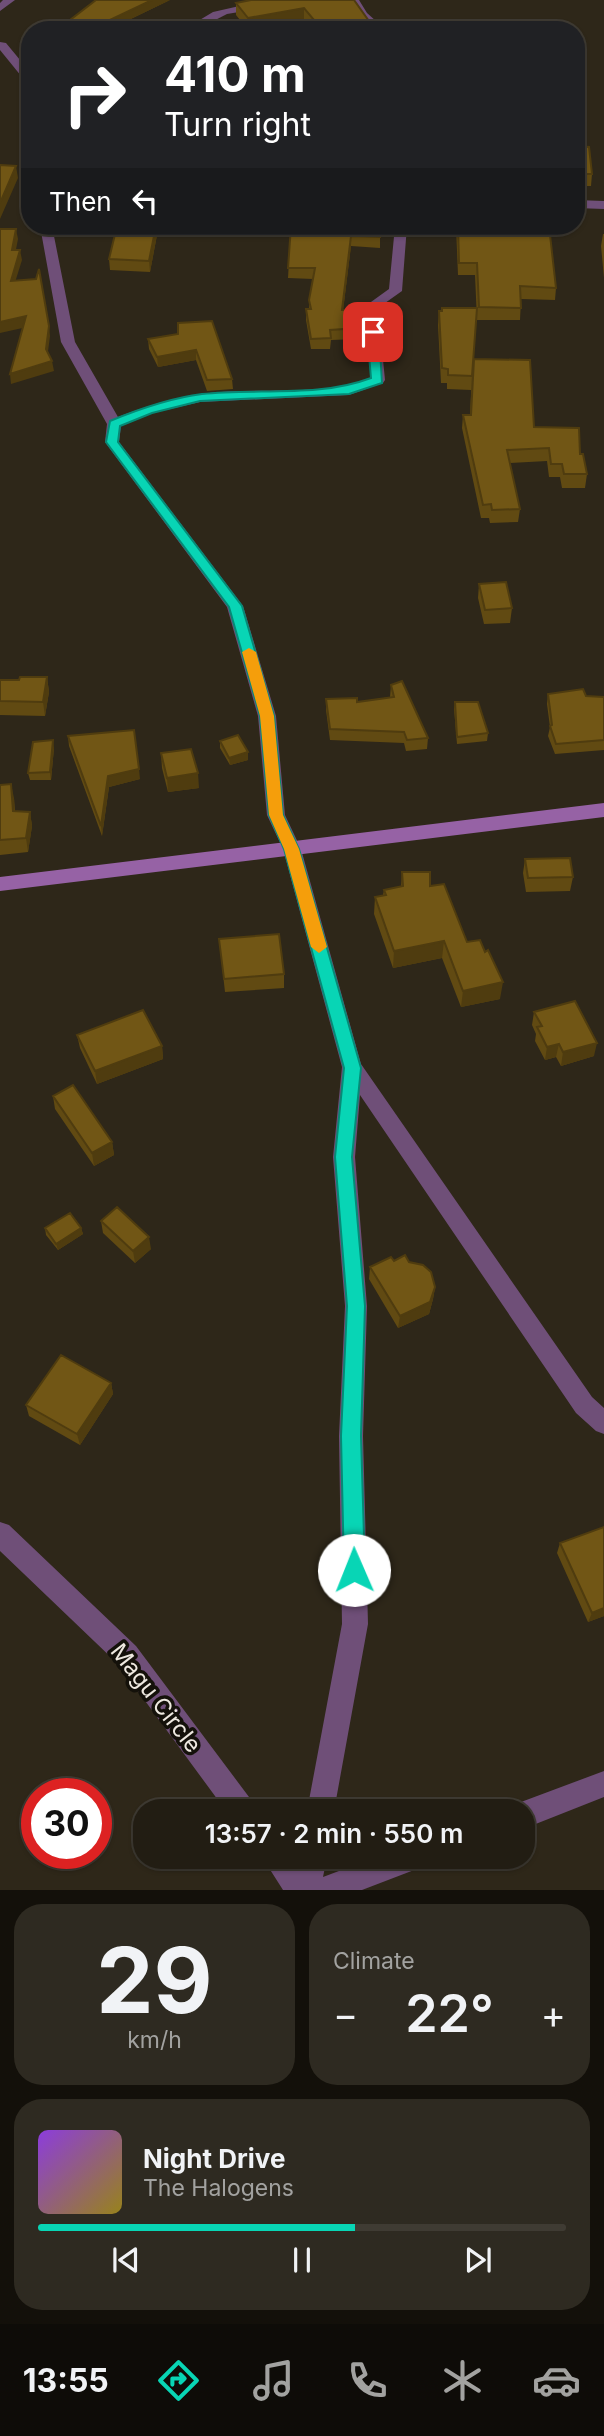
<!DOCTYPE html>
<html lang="en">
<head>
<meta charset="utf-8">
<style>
  body { margin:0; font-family:Inter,sans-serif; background:#2e2a21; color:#f1f3f6; height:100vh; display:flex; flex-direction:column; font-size:26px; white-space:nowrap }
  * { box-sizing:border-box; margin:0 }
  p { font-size:23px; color:#a2a2a0 }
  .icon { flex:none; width:38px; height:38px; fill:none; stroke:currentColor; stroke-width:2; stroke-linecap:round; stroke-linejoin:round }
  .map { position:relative; height:1890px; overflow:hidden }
  .drawer { display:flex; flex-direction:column; gap:14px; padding:14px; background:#13100a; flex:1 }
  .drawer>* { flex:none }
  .top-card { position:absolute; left:21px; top:21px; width:564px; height:214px; border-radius:28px; box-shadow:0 2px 5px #0004,0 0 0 2px #3f3b33; background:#202124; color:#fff; overflow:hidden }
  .speed { position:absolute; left:21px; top:1778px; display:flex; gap:14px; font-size:35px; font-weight:700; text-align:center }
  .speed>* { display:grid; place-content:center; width:91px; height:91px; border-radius:50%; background:#221d13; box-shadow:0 2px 5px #0004,0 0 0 2px #3f3b33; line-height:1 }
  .speed .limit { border:10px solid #d22; background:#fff; color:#111 }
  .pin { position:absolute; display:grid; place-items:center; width:60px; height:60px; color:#fff; margin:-30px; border-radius:14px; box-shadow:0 4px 10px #0006 }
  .me { position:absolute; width:77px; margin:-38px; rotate:359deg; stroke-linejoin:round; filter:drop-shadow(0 0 5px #0008) }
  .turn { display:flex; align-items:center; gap:24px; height:147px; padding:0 28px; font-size:32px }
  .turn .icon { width:91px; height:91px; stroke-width:2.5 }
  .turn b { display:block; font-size:49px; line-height:60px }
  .then { display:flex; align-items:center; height:66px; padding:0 28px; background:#0003; gap:14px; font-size:26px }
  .big { font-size:52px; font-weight:600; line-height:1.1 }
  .drawer .card { flex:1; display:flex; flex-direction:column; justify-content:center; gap:10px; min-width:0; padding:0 24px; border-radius:28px; background:#2e2a21 }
  .drawer .dial { align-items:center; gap:0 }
  .dial b { font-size:91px; line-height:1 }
  .song { display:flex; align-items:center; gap:21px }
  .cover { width:84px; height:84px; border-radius:10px; background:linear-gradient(135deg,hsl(270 70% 55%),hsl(50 70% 35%)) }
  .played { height:7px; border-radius:4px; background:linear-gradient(90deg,#08d5b5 60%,#3f3b33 60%) }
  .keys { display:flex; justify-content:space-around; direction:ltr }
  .heat { display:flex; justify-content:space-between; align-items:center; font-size:38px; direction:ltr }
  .drawer .tiles { flex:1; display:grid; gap:14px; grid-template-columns:1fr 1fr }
  .card:last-child { grid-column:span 2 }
  .trip { position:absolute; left:133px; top:1799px; width:402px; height:70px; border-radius:28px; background:#221d13; box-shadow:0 2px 5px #0004,0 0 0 2px #3f3b33; font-weight:600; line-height:70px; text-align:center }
  .dock { display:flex; height:112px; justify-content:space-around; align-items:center; background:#0e0c08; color:#a2a2a0 }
  .dock .icon { width:49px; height:49px }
  .dock .active { color:#08d5b5 }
  .dock b { font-size:32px; color:#f1f3f6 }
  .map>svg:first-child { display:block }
</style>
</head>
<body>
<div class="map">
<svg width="604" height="1890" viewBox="0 0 604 1890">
  <rect width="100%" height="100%" fill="#2e2719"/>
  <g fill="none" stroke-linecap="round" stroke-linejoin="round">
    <path fill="#6f4f78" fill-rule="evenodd" d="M 3,0 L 15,0 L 0,11 L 0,3 Z
      M 248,0 L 291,0 L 282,8 L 256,4 L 251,10 L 227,14 L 196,30 L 183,30 L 213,12 L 244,5 Z
      M 349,0 L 359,0 L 367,13 L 386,30 C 366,30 358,16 349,0 Z
      M 0,42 L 6,43 L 30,72 L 30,83 L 26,82 L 0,50 Z
      M 576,200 L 604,201 L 604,209 L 576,208 Z
      M 40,226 L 52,226 L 75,342 L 118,417 C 144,407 172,398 200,394 C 256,386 317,398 371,378 L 364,307 L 389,289 L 395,226 L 407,226 L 402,291 L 378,308 L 385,380 L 383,383 L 349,395 L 200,402 L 153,413 L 121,426 L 119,442 L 243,606 L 276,716 L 285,815 L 301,849 L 361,1064 L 592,1397 L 604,1408 L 604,1434 L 596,1431 L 576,1413 L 360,1095 L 355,1157 L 367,1306 L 363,1436 L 368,1624 L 334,1811 L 307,1811 L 342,1624 L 339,1436 L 345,1306 L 333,1157 L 342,1067 L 283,849 L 267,815 L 258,716 L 227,607 L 105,442 L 107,424 L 61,342 Z
      M 0,1522 L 9,1525 L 136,1646 L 252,1801 L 255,1811 L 226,1811 L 118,1664 L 0,1551 Z
      M 604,1771 L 604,1797 L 523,1829 L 523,1811 L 511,1811 L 513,1805 Z
      M 262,1857 L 293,1857 L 298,1864 L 299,1857 L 327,1857 L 323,1877 L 376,1857 L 426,1857 L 422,1867 L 362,1890 L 283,1890 Z"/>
    <path fill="#9662a5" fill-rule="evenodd" d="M 604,803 L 604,817 L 0,891 L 0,877 Z"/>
  </g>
  <path fill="#614a12" d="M 170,0 L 108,30 L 61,30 L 61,27 Z
    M 325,0 L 371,30 L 312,30 L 304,21 L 248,30 L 236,15 L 236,3 Z
    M 576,146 L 592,174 L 591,186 L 576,186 Z
    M 117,226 L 157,226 L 157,235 L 150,272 L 110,270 L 109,259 Z
    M 214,226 L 235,226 L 234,234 L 214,233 Z
    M 291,226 L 380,226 L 380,248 L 351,246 L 343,310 L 360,328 L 359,339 L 331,340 L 330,349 L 311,349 L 306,320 L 306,309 L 309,309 L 309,300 L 313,279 L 288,278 Z
    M 456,226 L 549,226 L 556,288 L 555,300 L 521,299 L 520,320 L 477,320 L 475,275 L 458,275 Z
    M 603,234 L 604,234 L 604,278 L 601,246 Z
    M 439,311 L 472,372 L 534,427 L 580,454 L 587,474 L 585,488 L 562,488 L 560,477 L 549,477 L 547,461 L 510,463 L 520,509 L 518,522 L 490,523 L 489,518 L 481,518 L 462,428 L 463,415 L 470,415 L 472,372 L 471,390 L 447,389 L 447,383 L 441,383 L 438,325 Z
    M 178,334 L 232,379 L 233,389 L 207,391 L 196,360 L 158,367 L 149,349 L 148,339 Z
    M 479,584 L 512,608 L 510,623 L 484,624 L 478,598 Z
    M 47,677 L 49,692 L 45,716 L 0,715 L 0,680 L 19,680 Z
    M 391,685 L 428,738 L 427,749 L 406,751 L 404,743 L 330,740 L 326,710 L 326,699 L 357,702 L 390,697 Z
    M 548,694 L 604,697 L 604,750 L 555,754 L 548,736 L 550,727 L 547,704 Z
    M 455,702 L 488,733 L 487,741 L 457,744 L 454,709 Z
    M 68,736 L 140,779 L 109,787 L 102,836 L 69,746 Z
    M 220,741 L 248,752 L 248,760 L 230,765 L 220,748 Z
    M 54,748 L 51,780 L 30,780 L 28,773 Z
    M 161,753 L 199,788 L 168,792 L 162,768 Z
    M 0,785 L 14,798 L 15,812 L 30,812 L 32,826 L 28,852 L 0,855 Z
    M 525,859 L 573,877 L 570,891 L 526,892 L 523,873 Z
    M 402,872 L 430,886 L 467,942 L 500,999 L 461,1007 L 442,958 L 393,968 L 374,914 L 375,897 L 383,895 L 384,890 L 401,887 Z
    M 219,939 L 284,974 L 284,988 L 225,992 Z
    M 534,1012 L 594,1056 L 561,1066 L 556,1057 L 545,1060 L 535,1041 L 536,1034 L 532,1025 Z
    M 77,1035 L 162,1046 L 163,1059 L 97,1084 L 80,1048 Z
    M 53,1096 L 112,1142 L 114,1155 L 94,1166 L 55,1109 Z
    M 101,1221 L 151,1249 L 135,1263 L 103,1233 Z
    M 45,1228 L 81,1228 L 83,1234 L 58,1250 L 46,1235 Z
    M 394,1261 L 409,1262 L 435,1287 L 433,1299 L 429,1314 L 398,1328 L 369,1279 L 370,1267 Z
    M 111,1383 L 113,1394 L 80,1445 L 29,1416 L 26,1405 Z
    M 560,1543 L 604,1616 L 588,1622 L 557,1553 Z"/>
  <path fill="#4f3c0f" d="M 152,0 L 170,0 L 108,30 L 91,30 Z
    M 304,8 L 304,21 L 249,30 L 248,18 Z
    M 371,24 L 371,30 L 329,30 L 329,28 Z
    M 326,25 L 326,30 L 319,30 L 319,26 Z
    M 16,166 L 18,178 L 0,219 L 0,203 Z
    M 156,226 L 157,235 L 150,272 L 149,261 Z
    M 16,229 L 18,239 L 14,260 L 12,250 Z
    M 351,236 L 351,246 L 342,320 L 342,310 Z
    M 20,250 L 22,260 L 12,292 L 11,281 Z
    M 26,316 L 27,327 L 0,333 L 0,322 Z
    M 49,326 L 50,336 L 47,359 L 46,349 Z
    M 196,350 L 196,360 L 158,367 L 157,357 Z
    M 52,361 L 54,371 L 11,384 L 10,374 Z
    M 47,677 L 49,692 L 45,716 L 43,702 Z
    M 53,740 L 54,748 L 51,780 L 50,772 Z
    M 248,752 L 248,760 L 230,765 L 229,758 Z
    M 139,769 L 140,779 L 109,787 L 102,836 L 101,826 L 108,776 Z
    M 198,773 L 199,788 L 168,792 L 167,778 Z
    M 11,784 L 14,798 L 15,826 L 13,811 Z
    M 30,812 L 32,826 L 28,852 L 26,838 Z
    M 444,941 L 442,958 L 393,968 L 394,951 Z
    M 503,982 L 500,999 L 461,1007 L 463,991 Z
    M 597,1043 L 594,1056 L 561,1066 L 563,1052 Z
    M 559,1044 L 556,1057 L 545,1060 L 547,1047 Z
    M 162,1046 L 163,1059 L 97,1084 L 95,1071 Z
    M 112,1142 L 114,1155 L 94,1166 L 92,1153 Z
    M 81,1228 L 83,1234 L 58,1250 L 56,1244 Z
    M 149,1237 L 151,1249 L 135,1263 L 133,1251 Z
    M 435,1287 L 433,1299 L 429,1314 L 398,1328 L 400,1316 Z
    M 111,1383 L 113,1394 L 80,1445 L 77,1434 Z
    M 604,1608 L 604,1616 L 588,1622 L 592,1613 Z"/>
  <path fill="#715615" stroke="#4f3c0f" stroke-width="2" d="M 96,0 L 152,0 L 91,29 L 61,27 Z
    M 251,0 L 354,0 L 371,24 L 329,28 L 326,25 L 319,26 L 304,8 L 248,18 L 236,3 Z
    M 576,146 L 589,147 L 592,174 L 576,174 Z
    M 0,165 L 16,166 L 0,203 Z
    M 117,226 L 156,226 L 149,261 L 109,259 Z
    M 291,226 L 380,226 L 380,237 L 351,236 L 342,310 L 356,309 L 360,328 L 330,330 L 331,338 L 311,339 L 306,309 L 311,309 L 309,300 L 315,268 L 288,268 Z
    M 458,226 L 549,226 L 556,288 L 520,286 L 521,308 L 479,307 L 477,263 L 459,263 Z
    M 0,229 L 16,229 L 12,250 L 20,250 L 11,281 L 36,279 L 39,269 L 49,326 L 46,349 L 52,361 L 10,374 L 26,316 L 0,322 Z
    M 442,308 L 477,308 L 472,376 L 448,375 L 448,369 L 442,368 L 439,311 L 442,311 Z
    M 212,321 L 232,379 L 207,380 L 196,350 L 157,357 L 148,339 L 178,334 L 178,323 Z
    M 474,359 L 530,360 L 534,427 L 579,428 L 580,454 L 583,454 L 587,474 L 564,474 L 562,464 L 551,464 L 549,448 L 507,450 L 520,509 L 492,510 L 491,504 L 483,505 L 463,415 L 471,415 Z
    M 506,582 L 512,608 L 485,610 L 479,584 Z
    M 20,677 L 47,677 L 43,702 L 0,701 L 0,680 L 19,680 Z
    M 402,681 L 428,738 L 407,740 L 404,732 L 330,729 L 326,699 L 357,698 L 357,702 L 394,697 L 391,685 Z
    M 583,689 L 586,696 L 604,697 L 604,740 L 556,744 L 550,726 L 552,725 L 548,694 Z
    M 455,702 L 478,702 L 488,733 L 457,737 Z
    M 134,730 L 139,769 L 108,776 L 101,826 L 68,736 Z
    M 238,735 L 248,752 L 229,758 L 220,741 Z
    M 53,740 L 50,772 L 28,773 L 33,742 Z
    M 191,749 L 198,773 L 167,778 L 161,753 Z
    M 11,784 L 13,811 L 30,812 L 26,838 L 0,840 L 0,785 Z
    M 570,858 L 573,877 L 528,878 L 525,859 Z
    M 402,872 L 430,872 L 430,886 L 444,884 L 467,942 L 480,940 L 485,952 L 488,950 L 503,982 L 463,991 L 444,941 L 394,951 L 375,897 L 386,895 L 384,890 L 403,886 Z
    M 279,934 L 284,974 L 224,979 L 219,939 Z
    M 575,1001 L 597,1043 L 563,1052 L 559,1044 L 547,1047 L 537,1027 L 542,1026 L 534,1012 Z
    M 143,1010 L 162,1046 L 95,1071 L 77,1035 Z
    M 73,1085 L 112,1142 L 92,1153 L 53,1096 Z
    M 117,1207 L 149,1237 L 133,1251 L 101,1221 Z
    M 70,1213 L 81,1228 L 56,1244 L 45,1228 Z
    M 405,1255 L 409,1262 L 423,1265 L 431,1272 L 435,1287 L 430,1302 L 400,1316 L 370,1267 L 391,1257 L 394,1261 Z
    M 61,1355 L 111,1383 L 77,1434 L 26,1405 Z
    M 604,1527 L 604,1608 L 592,1613 L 560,1543 Z"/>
  <path fill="#08d5b5" stroke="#058a76" stroke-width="2" d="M 373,328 L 379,332 L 382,383 L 349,394 L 200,401 L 152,413 L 120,426 L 118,442 L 242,606 L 274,716 L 283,815 L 299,849 L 361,1068 L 352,1157 L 365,1306 L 361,1436 L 365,1570 L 362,1577 L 354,1580 L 347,1577 L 344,1570 L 341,1436 L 347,1306 L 335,1157 L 344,1068 L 284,849 L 269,815 L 260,716 L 229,607 L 106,442 L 110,421 C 139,409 170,398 202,394 C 258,388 318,398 371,378 L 367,332 Z"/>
  <path fill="#f59e0b" d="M 249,648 L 256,652 L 274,716 L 283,815 L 299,849 L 327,947 L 319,953 L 311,947 L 284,849 L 269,815 L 260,716 L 242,652 Z"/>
  <g text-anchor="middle" stroke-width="7" stroke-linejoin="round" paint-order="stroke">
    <g font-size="23" fill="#eee9e0" stroke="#14110a">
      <text transform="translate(156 1698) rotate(52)" y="8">Magu Circle</text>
    </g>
  </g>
</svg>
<div class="speed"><div class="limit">30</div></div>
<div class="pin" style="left:373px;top:332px;background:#d93025"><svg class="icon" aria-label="arrive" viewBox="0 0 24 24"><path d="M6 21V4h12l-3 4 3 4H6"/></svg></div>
<svg class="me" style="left:354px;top:1570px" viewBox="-20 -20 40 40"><circle r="19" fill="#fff"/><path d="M0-13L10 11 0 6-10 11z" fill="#08d5b5"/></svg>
<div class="trip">13:57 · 2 min · 550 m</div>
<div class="top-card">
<div class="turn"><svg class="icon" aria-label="right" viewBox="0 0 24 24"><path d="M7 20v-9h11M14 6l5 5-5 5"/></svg><div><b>410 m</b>Turn right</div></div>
<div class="then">Then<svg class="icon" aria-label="left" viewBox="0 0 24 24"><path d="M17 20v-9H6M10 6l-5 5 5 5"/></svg></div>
</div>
</div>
<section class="drawer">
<div class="tiles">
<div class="card dial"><b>29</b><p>km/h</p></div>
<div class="card"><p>Climate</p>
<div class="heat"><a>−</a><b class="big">22°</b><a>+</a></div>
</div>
<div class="card">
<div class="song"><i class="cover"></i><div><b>Night Drive</b><p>The Halogens</p></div></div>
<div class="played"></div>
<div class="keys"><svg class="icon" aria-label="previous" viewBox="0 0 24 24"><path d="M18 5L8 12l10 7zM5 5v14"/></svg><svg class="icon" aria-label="pause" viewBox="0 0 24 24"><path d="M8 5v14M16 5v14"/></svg><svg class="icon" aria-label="next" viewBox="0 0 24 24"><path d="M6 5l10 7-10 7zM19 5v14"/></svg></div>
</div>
</div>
</section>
<nav class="dock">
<b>13:55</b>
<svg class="icon active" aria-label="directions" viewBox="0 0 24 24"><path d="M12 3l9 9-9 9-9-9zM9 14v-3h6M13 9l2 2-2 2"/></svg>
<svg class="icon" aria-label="music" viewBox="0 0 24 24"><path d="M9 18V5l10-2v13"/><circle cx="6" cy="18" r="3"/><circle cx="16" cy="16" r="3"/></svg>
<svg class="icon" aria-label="phone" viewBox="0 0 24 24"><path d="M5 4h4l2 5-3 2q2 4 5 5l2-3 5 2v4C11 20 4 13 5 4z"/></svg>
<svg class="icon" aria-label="climate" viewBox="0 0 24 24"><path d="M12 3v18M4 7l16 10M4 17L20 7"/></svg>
<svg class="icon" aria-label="car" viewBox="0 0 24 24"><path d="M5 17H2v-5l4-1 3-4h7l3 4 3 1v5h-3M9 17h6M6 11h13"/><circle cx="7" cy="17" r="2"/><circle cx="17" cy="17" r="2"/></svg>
</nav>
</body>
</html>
